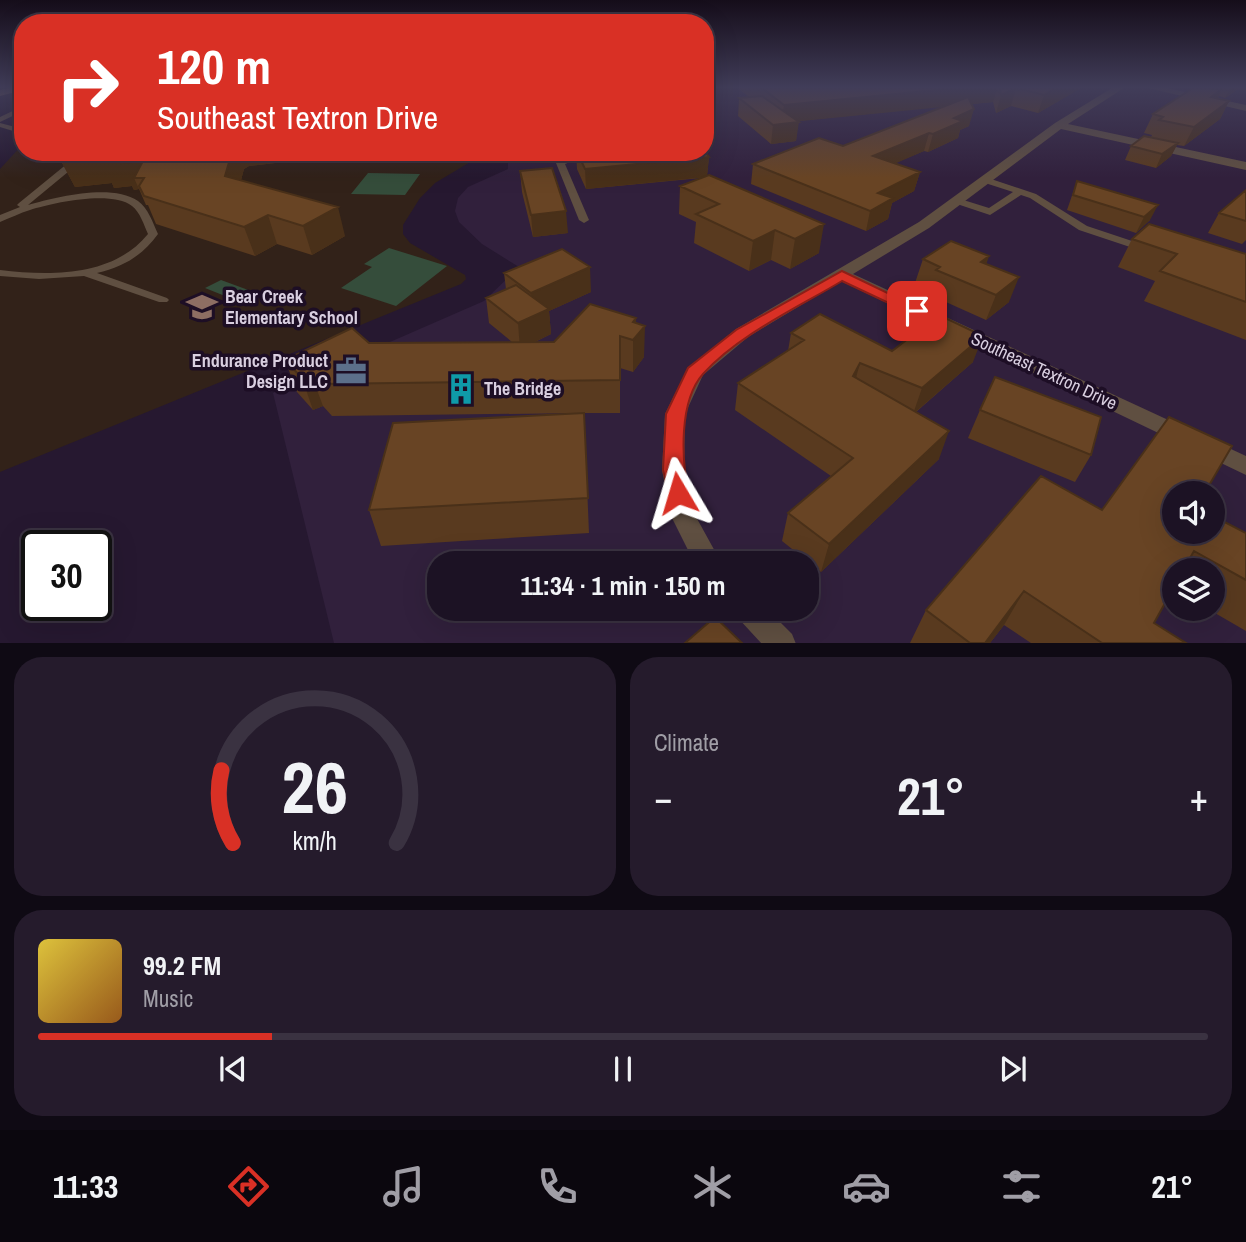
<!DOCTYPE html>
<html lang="en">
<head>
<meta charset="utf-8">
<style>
  body { margin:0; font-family:"Archivo Narrow",sans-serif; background:#251b2c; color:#f1f3f6; height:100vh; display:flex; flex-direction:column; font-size:26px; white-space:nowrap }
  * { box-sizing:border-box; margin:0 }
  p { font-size:23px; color:#a09ea6 }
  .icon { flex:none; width:38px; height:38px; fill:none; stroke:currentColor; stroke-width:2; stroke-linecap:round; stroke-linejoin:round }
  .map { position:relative; height:643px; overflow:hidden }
  .drawer { display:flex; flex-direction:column; gap:14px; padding:14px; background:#0f0a14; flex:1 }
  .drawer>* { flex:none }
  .top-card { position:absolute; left:14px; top:14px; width:700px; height:147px; border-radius:28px; box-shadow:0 7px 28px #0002,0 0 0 2px #3a3241; background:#d93025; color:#fff; overflow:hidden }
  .tools { position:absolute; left:1162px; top:481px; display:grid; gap:14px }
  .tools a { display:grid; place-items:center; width:63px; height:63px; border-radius:50%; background:#1c1224; box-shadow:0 7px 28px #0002,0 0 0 2px #3a3241; font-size:35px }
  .speed { position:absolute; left:21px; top:530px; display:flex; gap:14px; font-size:35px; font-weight:700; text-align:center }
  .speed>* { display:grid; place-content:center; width:91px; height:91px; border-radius:50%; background:#1c1224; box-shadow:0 7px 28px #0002,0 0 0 2px #3a3241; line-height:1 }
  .speed .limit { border:4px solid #111; border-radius:10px; background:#fff; color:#111 }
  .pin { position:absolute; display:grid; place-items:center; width:60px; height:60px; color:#fff; margin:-30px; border-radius:14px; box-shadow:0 4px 10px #0006 }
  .me { position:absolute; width:77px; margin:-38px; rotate:353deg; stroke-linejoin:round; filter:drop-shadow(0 0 5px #0008) }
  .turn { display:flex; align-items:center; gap:24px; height:147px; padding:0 28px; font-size:32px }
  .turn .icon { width:91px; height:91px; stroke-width:2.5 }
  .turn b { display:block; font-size:49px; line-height:60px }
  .big { font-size:52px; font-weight:800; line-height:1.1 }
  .drawer .widget { flex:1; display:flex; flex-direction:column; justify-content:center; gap:10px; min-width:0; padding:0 24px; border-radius:28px; background:#251b2c }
  .drawer .dial { align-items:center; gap:0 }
  .dial svg { height:182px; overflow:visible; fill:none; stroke:#3a3241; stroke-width:7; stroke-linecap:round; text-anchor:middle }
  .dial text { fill:#f1f3f6; stroke:none }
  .song { display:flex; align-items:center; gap:21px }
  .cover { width:84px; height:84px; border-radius:10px; background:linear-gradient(135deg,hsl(50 70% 55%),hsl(30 70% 35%)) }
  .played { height:7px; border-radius:4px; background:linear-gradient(90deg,#d93025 20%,#3a3241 20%) }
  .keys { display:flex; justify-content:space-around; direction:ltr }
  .heat { display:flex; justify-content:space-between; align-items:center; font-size:38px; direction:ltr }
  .drawer .tiles { flex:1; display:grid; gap:14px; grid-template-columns:1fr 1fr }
  .widget:last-child { grid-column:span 2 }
  .trip { position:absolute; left:427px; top:551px; width:392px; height:70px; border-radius:28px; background:#1c1224; box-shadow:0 7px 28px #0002,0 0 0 2px #3a3241; font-weight:800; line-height:70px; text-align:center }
  .menu { display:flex; height:112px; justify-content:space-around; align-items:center; background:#0b070e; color:#a09ea6 }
  .menu .icon { width:49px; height:49px }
  .menu .active { color:#d93025 }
  .menu b { font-size:32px; color:#f1f3f6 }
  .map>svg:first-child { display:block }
</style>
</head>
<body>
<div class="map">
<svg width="1246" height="644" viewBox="0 0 1246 644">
  <rect width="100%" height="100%" fill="#261830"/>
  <path fill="#31203c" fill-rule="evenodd" d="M 705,88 L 1246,88 L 1246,643 L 334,643 L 273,393 L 484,301 L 519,267 L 482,244 L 459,222 L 455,211 L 458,198 L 468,187 L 508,169 L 508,161 L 521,152 L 705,152 ZM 1174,494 L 1213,494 L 1213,532 L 1174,532 ZM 439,564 L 807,564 L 807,609 L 439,609 ZM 1174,570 L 1213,570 L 1213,609 L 1174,609 Z"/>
  <path fill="#322219" d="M 23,144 L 23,152 L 487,152 L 435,183 L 420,198 L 403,225 L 403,234 L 410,243 L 465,275 L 466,279 L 461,284 L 0,472 L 0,169 Z"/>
  <path fill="#354d3b" d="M 368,173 L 420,174 L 405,195 L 351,194 Z
    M 389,248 L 447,266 L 396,306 L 341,288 L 372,267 L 364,264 Z
    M 221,280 L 251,291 L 235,300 L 205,288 Z"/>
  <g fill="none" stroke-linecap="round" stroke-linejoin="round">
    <path fill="#5f4f41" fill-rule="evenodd" d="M 23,106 L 23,111 L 0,122 L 0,117 Z
      M 0,123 L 23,129 L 23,134 L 0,127 Z
      M 77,152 L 86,152 L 74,167 L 28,205 C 56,197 112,183 138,201 C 148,208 153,223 158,234 C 142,256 123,267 97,273 L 167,298 L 169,300 L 167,302 L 159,302 L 84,276 L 39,279 L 0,276 L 0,270 C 51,276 113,277 148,234 C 144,225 140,212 132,206 C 111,190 53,203 30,210 C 20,213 10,218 0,222 L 0,215 L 20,207 L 17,205 L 19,203 L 68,163 Z
      M 583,152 L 596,152 L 565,164 L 589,220 L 584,223 L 579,220 L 556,163 Z
      M 985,177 L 1036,194 L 1087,226 L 1147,246 L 1148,248 L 1147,250 L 1139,250 L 1079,230 L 1030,198 L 1021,195 L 990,215 L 954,203 L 954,199 L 957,198 L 989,208 L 1013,192 L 982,182 L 982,178 Z"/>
    <path fill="#5f4f41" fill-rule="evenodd" d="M 1112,88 L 1124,88 L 1068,124 L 1246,162 L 1246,170 L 1061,129 L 929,228 L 853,274 L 1246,456 L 1246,475 L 841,281 L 748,337 L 703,375 L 685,414 L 684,470 L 695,515 L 722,564 L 695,564 L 671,516 L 662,470 L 665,414 L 688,368 L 736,329 L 919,222 L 1055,123 Z
      M 1148,88 L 1167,88 L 1246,105 L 1246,111 Z
      M 734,609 L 767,609 L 792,634 L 796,644 L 762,644 L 738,618 Z"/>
    <path fill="#836b53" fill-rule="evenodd" d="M 8,88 L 23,88 L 23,90 L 0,96 L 0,90 Z"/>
  </g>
  <path fill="#593a1f" d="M 738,88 L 1081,88 L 1038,113 L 1011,106 L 996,113 L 993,102 L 971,104 L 969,126 L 960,130 L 958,138 L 928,152 L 924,151 L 895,163 L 920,172 L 914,191 L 892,203 L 888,219 L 866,231 L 751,184 L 753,164 L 843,146 L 945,106 L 798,121 L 796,141 L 771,144 L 738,116 L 739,98 L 749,97 Z
    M 1193,88 L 1246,88 L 1246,91 L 1238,89 L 1225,98 L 1219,96 L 1218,98 L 1229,101 L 1220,119 L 1184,146 L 1177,145 L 1171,156 L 1156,168 L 1125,160 L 1131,146 L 1151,137 L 1152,135 L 1144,133 L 1153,114 Z
    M 68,152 L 293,152 L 292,161 L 249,166 L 244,169 L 241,180 L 345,236 L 312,255 L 277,244 L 255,256 L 156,224 L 148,205 L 146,205 L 139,189 L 134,190 L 132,186 L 114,188 L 112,183 L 75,187 L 61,161 Z
    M 576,152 L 705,152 L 709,157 L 707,175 L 819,253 L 790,269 L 771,260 L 749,271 L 694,243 L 696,222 L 679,214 L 680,186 L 701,178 L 586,189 L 577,169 Z
    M 520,171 L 568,233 L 533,237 L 522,192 Z
    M 1077,181 L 1150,220 L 1136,233 L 1067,210 Z
    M 1246,190 L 1246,240 L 1242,244 L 1208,233 L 1219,213 Z
    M 1132,239 L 1246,254 L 1246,340 L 1144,301 L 1155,281 L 1118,267 Z
    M 923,259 L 986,264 L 1009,302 L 986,320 L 928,294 L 930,289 L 915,283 Z
    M 504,273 L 591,292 L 549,311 L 551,334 L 535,342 L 554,342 L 636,318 L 636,323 L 644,357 L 633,372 L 620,368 L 620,413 L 584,413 L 589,533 L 381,546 L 369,510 L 583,413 L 332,416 L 323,406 L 313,410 L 297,392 L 285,360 L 369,343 L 512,342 L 489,323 L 486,298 L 506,289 Z
    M 791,333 L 892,351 L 973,362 L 916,412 L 939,459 L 821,572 L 782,541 L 788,513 L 831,476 L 735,410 L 738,383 L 788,351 Z
    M 980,410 L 1091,455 L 1075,482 L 968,438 Z
    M 1102,510 L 1174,532 L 1246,533 L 1246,631 L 1208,609 L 1213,609 L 1213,570 L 1174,570 L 1174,589 L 1173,588 L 1154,623 L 1186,643 L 1031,643 L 1004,625 L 990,643 L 910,643 L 926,610 Z"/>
  <path fill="#493019" d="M 957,88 L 997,88 L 993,102 L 781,123 L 784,105 Z
    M 1016,88 L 1011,106 L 996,113 L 1001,95 Z
    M 1056,88 L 1081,88 L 1038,113 L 1044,95 Z
    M 1230,88 L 1238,88 L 1225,98 Z
    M 1222,89 L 1214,106 L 1211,97 Z
    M 1229,101 L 1220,119 L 1184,146 L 1194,127 Z
    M 974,109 L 969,126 L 960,130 L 958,138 L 928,152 L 933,134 L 954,118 Z
    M 799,122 L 796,141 L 771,144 L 773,125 Z
    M 929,133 L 924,151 L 869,175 L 873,156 Z
    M 1178,143 L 1171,156 L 1156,168 L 1162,154 Z
    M 232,152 L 293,152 L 292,161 L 249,166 L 244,169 L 235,203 L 225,176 Z
    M 105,156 L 124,159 L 143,161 L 144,178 L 134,178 L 139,189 L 134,190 L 132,186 L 114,188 L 112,183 L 75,187 L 61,161 Z
    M 709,157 L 707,177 L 586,189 L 585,169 Z
    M 920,172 L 914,191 L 892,203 L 888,219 L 866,231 L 870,211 L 878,193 Z
    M 1158,205 L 1150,220 L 1136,233 L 1144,217 Z
    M 338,207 L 345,236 L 312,255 L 303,226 Z
    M 566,211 L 568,233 L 533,237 L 531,215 Z
    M 268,215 L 277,244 L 255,256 L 244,227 Z
    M 824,224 L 819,253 L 790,269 L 795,239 Z
    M 775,230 L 771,260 L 749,271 L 753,241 Z
    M 989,256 L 981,280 L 972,286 L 981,262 Z
    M 590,267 L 591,292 L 549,311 L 551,334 L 520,349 L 518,323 L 534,316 L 531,293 Z
    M 1019,277 L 1009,302 L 986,320 L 996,295 Z
    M 636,318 L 636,337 L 645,326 L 644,357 L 633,372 L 633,322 Z
    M 983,336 L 973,362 L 913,414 L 922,388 Z
    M 860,363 L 853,389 L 853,376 Z
    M 311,374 L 323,406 L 313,410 L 302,378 Z
    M 949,431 L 939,459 L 821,572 L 829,544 Z
    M 1024,591 L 1004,625 L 990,643 L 985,643 Z"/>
  <path fill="#684424" stroke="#493019" stroke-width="2" d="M 762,88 L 957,88 L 784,105 Z
    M 1000,88 L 1056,88 L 1044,95 L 1016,88 L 1001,95 Z
    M 1193,88 L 1222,89 L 1211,97 L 1229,101 L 1194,127 L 1159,120 L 1163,117 L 1153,114 Z
    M 762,96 L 799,122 L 773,125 L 739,98 Z
    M 968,97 L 974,109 L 954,118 L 963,121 L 933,134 L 929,133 L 873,156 L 920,172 L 878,193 L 893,198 L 870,211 L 753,164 L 819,138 L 843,146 Z
    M 1144,136 L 1178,143 L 1162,154 L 1131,146 Z
    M 68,152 L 232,152 L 225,176 L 338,207 L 303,226 L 268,215 L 244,227 L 144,196 L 139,186 L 144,178 L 134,178 L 143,161 L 122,163 L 124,159 L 102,161 L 105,156 L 61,161 Z
    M 577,152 L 705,152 L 709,157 L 585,169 Z
    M 552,168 L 566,211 L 531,215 L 520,171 Z
    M 709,175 L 824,224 L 795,239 L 775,230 L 753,241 L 696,214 L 719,204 L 680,186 Z
    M 1077,181 L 1158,205 L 1144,217 L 1073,195 Z
    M 1246,190 L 1246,221 L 1219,213 Z
    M 1149,224 L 1246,254 L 1246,302 L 1160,271 L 1177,254 L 1132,239 Z
    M 951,241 L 989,256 L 981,262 L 1019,277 L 996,295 L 936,270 L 940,267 L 923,259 Z
    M 562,249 L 590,267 L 531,293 L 504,273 Z
    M 516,285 L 549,309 L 518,323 L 486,298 Z
    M 590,304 L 636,318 L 633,322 L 645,326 L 633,340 L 620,336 L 620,380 L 320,384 L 311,374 L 302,378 L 285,360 L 352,328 L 369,343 L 554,342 Z
    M 820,314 L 892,351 L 939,315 L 983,336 L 922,388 L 860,363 L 853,376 L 949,431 L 829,544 L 788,513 L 853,458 L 738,383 L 804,340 L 791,333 Z
    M 995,377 L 1101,417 L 1091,455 L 980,410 Z
    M 584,413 L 588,498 L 369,510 L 393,423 Z
    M 1169,417 L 1232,446 L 1204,494 L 1174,494 L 1174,532 L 1213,532 L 1213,516 L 1246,533 L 1246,580 L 1194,551 L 1183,570 L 1174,570 L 1174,587 L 1154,623 L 1186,643 L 1102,643 L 1024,591 L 985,643 L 970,643 L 926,610 L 1041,476 L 1102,510 Z
    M 715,617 L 742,643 L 685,643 Z"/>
  <linearGradient id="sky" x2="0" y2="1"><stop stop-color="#150d1a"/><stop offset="0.49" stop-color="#413d59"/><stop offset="1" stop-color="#413d59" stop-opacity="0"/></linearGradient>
  <rect width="1246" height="178" fill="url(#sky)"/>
  <path fill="#d93025" stroke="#8d1f18" stroke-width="2" d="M 842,271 L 925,311 L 917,316 L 912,314 L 842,281 C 797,308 738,335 703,374 C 679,401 681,459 689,493 L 686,499 L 678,501 L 670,499 L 663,470 L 666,414 L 688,368 L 736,330 Z"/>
  <defs>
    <symbol id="school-bare" viewBox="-9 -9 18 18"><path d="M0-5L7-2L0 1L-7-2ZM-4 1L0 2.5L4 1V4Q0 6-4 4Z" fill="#8d6e63" stroke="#1d0e25" stroke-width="2.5" paint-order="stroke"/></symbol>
    <symbol id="office-bare" viewBox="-9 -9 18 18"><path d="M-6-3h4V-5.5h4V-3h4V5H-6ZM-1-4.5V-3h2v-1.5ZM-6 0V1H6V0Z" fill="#5c6f8a" stroke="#1d0e25" stroke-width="2.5" paint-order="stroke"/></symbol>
    <symbol id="building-bare" viewBox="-9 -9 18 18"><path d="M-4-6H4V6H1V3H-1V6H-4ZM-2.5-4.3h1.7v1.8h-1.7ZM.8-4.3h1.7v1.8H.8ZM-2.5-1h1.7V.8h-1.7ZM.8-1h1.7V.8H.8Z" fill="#0f9aa8" stroke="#1d0e25" stroke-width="2.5" paint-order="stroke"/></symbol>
  </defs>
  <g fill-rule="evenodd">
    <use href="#school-bare" x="180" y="285" width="44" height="44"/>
    <use href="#office-bare" x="329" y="349" width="44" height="44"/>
    <use href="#building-bare" x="439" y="367" width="44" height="44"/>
  </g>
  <g text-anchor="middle" stroke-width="7" stroke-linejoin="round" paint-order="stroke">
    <g font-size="18" font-weight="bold" fill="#d9cfe0" stroke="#1d0e25" text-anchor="start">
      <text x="225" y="303">Bear Creek<tspan x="225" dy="21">Elementary School</tspan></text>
      <text x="328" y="367" text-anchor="end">Endurance Product<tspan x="328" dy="21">Design LLC</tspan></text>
      <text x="484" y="395">The Bridge</text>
    </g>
    <g font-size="18" fill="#d9cfe0" stroke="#1d0e25">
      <text transform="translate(1044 371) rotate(25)" y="6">Southeast Textron Drive</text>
    </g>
  </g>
</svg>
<div class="tools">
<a><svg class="icon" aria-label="sound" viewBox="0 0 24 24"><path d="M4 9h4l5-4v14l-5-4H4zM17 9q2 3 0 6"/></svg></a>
<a><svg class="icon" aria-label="layers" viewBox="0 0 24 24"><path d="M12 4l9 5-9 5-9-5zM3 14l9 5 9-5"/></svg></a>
</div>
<div class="speed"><div class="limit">30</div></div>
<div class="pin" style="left:917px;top:311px;background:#d93025"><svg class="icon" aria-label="arrive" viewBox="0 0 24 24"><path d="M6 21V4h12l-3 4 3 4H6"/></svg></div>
<svg class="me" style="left:678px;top:493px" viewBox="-20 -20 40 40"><path d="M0-17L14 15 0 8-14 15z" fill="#d93025" stroke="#fff" stroke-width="4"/></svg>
<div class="trip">11:34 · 1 min · 150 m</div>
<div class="top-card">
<div class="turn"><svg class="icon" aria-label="right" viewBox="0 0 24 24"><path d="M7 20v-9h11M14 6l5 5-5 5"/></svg><div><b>120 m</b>Southeast Textron Drive</div></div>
</div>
</div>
<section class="drawer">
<div class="tiles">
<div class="widget dial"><svg viewBox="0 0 100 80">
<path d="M14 69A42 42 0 1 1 86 69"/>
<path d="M14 69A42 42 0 0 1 9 37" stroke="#d93025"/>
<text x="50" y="56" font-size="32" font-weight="700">26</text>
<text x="50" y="72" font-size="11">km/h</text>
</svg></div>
<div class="widget"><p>Climate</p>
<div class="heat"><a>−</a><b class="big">21°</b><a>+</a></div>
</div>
<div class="widget">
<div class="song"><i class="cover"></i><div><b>99.2 FM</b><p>Music</p></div></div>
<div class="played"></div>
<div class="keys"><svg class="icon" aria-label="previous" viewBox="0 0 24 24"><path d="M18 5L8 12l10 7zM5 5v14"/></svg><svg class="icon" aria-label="pause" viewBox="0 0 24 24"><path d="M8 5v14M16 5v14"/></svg><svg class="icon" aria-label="next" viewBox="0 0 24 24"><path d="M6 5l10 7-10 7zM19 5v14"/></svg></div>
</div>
</div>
</section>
<nav class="menu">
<b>11:33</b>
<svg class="icon active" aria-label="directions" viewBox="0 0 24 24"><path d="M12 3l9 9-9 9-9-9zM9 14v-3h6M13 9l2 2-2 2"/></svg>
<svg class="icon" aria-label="music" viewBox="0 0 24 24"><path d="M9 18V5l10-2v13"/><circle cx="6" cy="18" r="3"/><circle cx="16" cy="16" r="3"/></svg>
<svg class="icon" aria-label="phone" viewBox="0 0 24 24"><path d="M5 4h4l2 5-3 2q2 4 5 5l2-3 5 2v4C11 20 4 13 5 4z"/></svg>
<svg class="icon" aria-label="climate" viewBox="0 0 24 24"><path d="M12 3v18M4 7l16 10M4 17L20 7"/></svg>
<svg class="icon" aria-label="car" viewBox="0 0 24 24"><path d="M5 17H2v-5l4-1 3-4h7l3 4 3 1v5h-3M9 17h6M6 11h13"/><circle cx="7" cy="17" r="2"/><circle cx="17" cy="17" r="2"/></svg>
<svg class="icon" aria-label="filters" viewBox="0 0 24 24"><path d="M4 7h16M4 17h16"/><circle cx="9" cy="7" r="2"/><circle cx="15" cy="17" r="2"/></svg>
<b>21°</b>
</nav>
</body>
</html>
